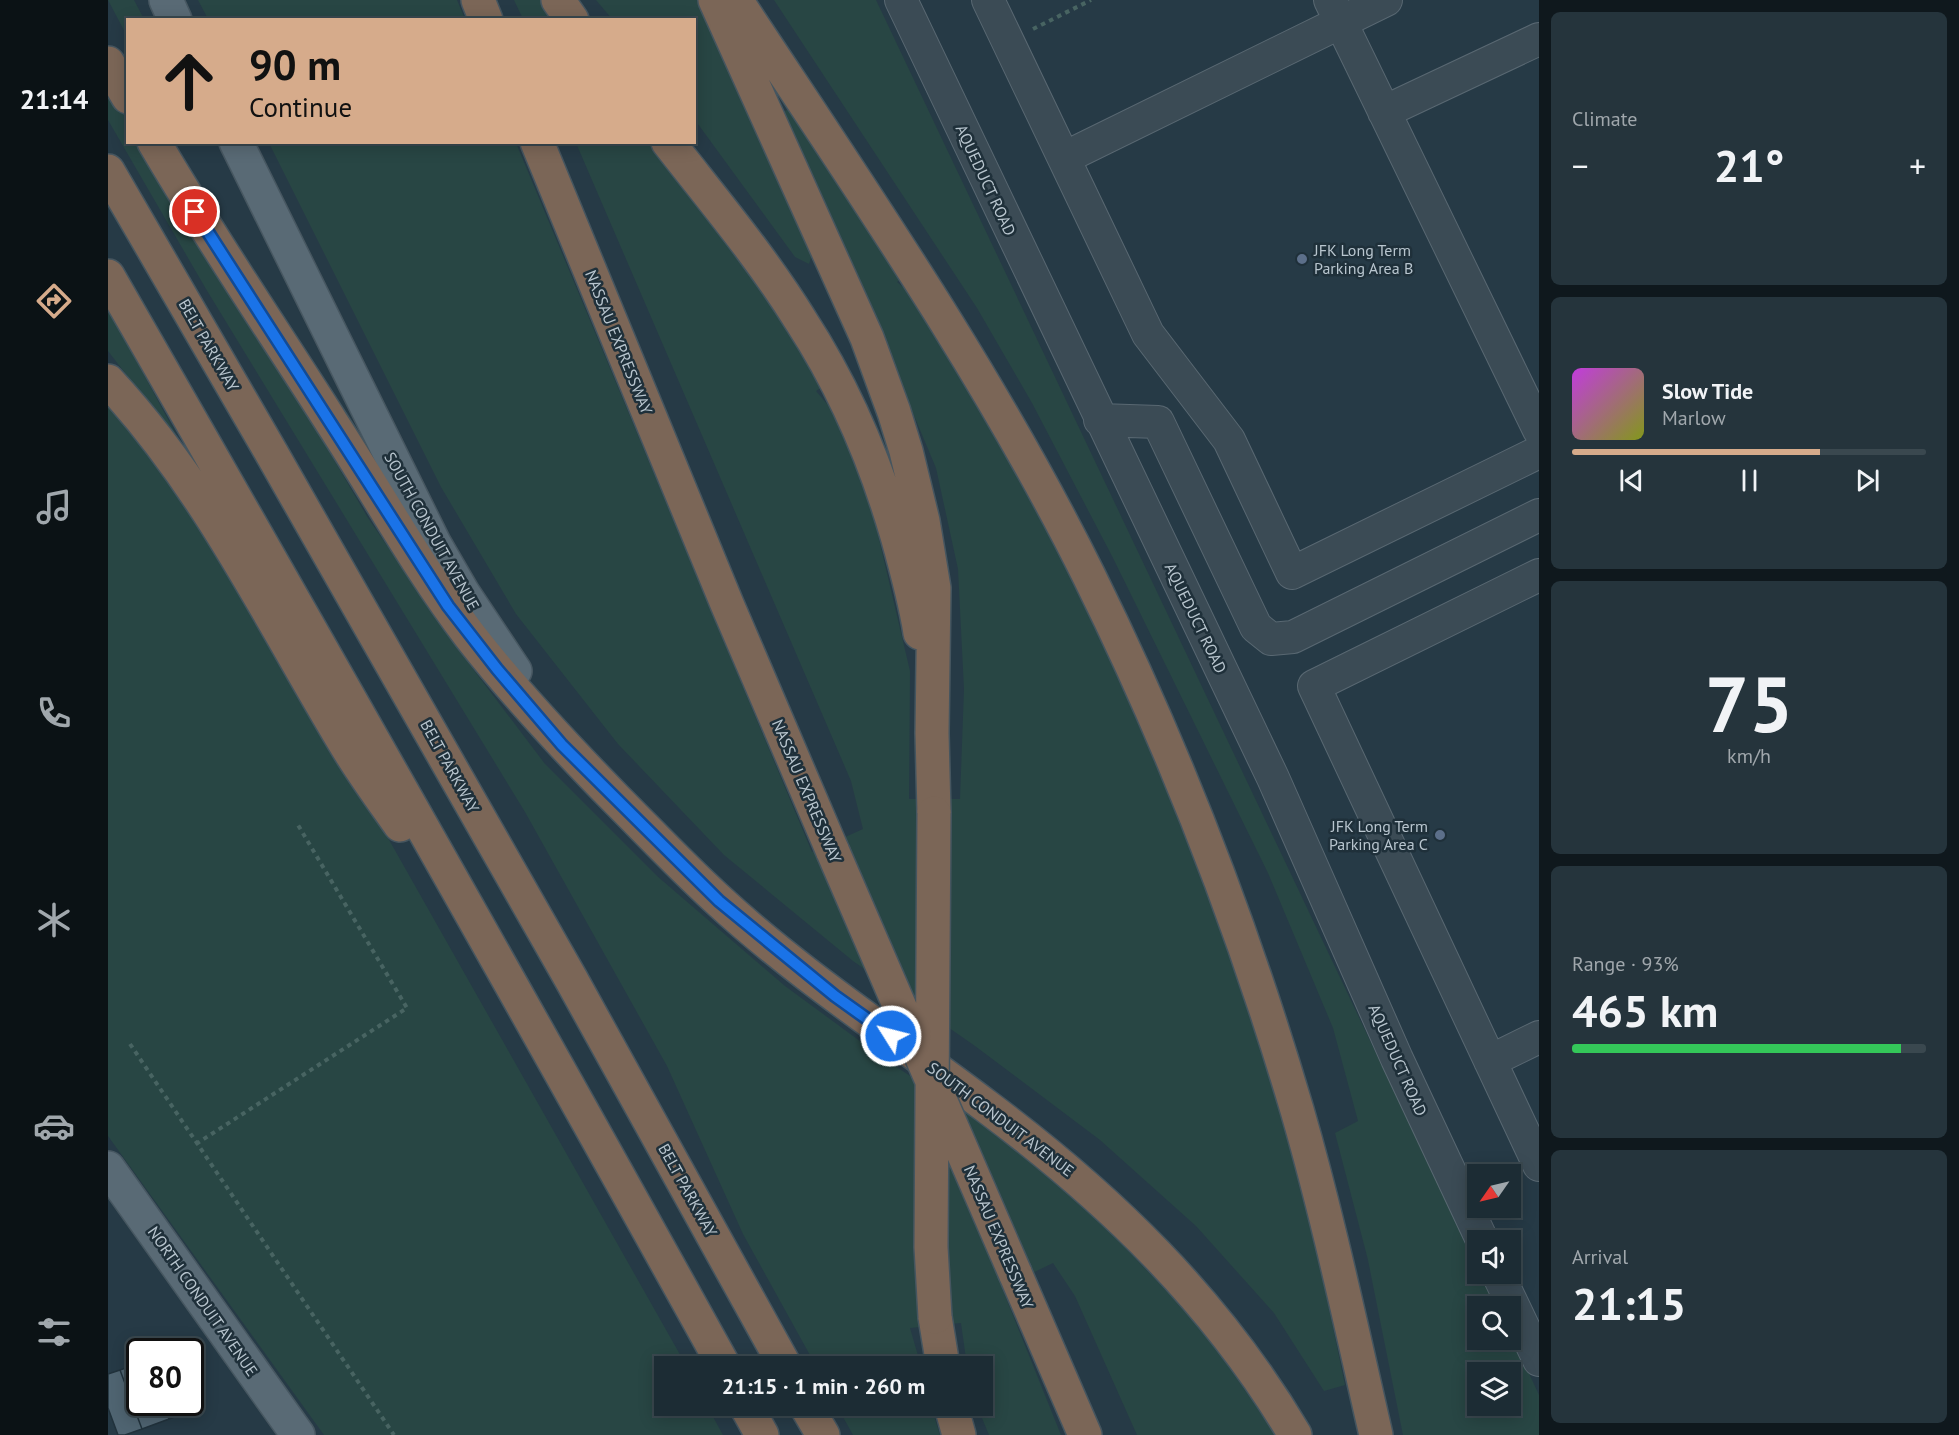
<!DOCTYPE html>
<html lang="en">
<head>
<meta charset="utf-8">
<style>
  body { margin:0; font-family:"PT Sans",sans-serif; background:#25343c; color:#f1f3f6; height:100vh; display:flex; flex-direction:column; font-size:22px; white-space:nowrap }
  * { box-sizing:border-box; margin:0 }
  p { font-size:20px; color:#a0a7ac }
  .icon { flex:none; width:33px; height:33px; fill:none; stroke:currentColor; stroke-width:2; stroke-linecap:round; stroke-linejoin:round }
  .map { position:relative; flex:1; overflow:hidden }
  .side { display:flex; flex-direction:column; gap:12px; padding:12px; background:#0f181d; width:420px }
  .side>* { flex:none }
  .banner { position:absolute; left:18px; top:18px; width:570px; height:126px; border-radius:0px; box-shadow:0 3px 15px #0003,0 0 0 2px #3a484f; background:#d6ab8b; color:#111; overflow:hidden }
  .needle { width:39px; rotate:236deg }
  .buttons { position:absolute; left:1359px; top:1164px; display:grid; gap:12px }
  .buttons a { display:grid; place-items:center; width:54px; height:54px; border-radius:0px; background:#1c2c34; box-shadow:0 3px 15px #0003,0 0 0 2px #3a484f; font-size:30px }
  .speed { position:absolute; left:18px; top:1338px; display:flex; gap:12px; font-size:30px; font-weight:700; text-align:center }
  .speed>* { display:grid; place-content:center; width:78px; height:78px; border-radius:50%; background:#1c2c34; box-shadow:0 3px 15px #0003,0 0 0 2px #3a484f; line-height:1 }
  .speed .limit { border:3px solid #111; border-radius:9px; background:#fff; color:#111 }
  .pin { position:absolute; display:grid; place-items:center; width:51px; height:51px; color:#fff; margin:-26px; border:3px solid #fff; border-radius:50%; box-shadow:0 2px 6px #0007 }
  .me { position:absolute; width:66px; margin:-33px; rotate:306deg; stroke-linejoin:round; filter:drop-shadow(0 0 4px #0008) }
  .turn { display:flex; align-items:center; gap:21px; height:126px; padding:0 24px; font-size:27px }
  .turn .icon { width:78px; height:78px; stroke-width:2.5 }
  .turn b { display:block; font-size:42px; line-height:51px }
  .big { font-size:45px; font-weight:800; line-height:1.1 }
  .side .widget { flex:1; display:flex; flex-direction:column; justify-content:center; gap:9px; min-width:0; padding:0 21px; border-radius:9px; background:#25343c }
  .side .dial { align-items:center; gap:0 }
  .dial b { font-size:78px; line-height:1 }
  .song { display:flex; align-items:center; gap:18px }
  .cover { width:72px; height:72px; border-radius:9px; background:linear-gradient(135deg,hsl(290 70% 55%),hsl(70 70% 35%)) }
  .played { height:6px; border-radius:3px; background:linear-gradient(90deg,#d6ab8b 70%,#3a484f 70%) }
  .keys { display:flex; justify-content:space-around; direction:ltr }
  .heat { display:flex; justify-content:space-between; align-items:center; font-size:33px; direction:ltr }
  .charge { height:9px; border-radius:4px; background:linear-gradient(90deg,#34c759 93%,#3a484f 0) }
  .trip { position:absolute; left:546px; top:1356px; width:339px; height:60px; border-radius:0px; background:#1c2c34; box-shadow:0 3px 15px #0003,0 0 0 2px #3a484f; font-weight:800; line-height:60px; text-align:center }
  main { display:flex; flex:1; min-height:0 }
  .tabs { display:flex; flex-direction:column; width:108px; justify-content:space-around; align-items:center; background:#0b1215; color:#a0a7ac }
  .tabs .icon { width:42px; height:42px }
  .tabs .on { color:#d6ab8b }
  .tabs b { font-size:27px; color:#f1f3f6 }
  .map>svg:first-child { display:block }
</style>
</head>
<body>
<main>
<nav class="tabs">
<b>21:14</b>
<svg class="icon on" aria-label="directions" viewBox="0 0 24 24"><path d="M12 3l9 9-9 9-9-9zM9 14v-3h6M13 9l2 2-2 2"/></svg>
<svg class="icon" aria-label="music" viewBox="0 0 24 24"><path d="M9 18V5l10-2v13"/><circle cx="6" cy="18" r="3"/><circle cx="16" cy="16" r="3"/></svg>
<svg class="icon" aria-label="phone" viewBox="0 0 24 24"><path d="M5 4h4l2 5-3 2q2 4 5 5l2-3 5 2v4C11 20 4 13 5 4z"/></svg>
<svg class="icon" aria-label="climate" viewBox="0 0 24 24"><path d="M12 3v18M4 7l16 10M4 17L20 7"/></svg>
<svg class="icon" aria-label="car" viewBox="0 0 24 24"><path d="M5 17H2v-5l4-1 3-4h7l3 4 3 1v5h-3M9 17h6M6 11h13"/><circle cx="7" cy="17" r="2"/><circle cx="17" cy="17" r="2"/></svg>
<svg class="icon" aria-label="filters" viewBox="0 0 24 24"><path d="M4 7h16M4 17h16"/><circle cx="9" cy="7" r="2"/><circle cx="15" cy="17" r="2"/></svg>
</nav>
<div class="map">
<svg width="1431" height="1435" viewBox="0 0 1431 1435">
  <rect width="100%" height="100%" fill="#263a46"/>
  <path fill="#284644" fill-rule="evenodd" d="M 0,0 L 26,0 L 36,19 L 20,20 L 19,36 Z
    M 90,0 L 349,0 L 357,19 L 100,19 Z
    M 406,0 L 436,0 L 450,19 L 415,19 Z
    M 488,0 L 595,0 L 706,249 L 701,264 L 687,257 L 587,120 L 586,20 L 504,19 Z
    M 666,0 L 768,0 L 1369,1266 L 1370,1274 L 1373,1274 L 1389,1306 L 1370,1306 L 1370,1340 L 1402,1340 L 1403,1335 L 1431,1395 L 1431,1435 L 1295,1435 L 1260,1260 L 1227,1133 L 1250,1121 L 1225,1028 L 1160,873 L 1005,558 L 924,403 L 869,308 ZM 1370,1372 L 1402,1372 L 1402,1406 L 1370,1406 Z
    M 0,74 L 19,107 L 20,142 L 41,143 L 260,518 L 356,657 L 437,764 L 549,876 L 677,986 L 775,1058 L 905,1144 L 962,1190 L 1094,1328 L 1168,1435 L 1029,1435 L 967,1296 L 945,1263 L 894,1288 L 953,1435 L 881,1435 L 869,1406 L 874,1406 L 874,1366 L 859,1366 L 853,1323 L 802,1328 L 813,1366 L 708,1366 L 635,1234 L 559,1066 L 417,812 L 98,289 L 0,120 Z
    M 685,107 L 795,277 L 789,282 L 814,303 L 958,564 L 1037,734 L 1122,949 L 1193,1174 L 1237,1385 L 1216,1391 L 1166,1313 L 1088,1226 L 992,1140 L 867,1046 L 745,961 L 616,855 L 510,744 L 408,614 L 333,487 L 161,143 L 408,143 L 704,852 L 755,829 L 743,781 L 468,143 L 543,143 L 588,199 L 683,329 L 716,386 L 708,391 L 732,419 L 760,492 L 802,671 L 801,799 L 852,799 L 856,689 L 850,569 L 828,468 L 732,239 L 673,113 Z
    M 0,310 L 6,319 L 77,451 L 0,351 Z
    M 0,397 L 96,520 L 267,815 L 570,1351 L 578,1366 L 556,1366 L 556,1406 L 599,1406 L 615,1435 L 216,1435 L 0,1136 Z
    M 729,1406 L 823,1406 L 832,1435 L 745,1435 Z"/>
  <path fill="#4f6471" stroke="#21323c" stroke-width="1.5" d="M 32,1363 L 32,1402 L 55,1402 L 61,1419 L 34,1429 L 12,1370 Z
    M 12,1370 L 34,1429 L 17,1435 L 10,1435 L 0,1408 L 0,1374 Z
    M 55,1402 L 81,1402 L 84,1411 L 61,1419 Z"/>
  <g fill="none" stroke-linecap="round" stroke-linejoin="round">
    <defs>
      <path id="minor" d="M 793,0 L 1165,778 L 1289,1059 L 1374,1240
        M 880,0 L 1040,334 L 1121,440 L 1184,573 L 1431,452
        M 1222,0 L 1431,430
        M 1276,112 L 1431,39
        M 956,158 L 1278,0
        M 992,420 L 1050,422 L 1148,627 L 1163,639 L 1185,637 L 1431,515
        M 1431,575 L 1206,686 L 1431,1165
        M 1382,1061 L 1431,1037
        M 1390,1274 L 1431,1360"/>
      <path id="major" d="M 58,0 L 67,20
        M 128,142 L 326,543 L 355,593 L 407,671
        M 0,1168 L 190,1435"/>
      <path id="highway" d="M 370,0 L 378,20
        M 450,0 L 464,20
        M 607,0 L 759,338 L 786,412 L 798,451 L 815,521 L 826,588 L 824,733 L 826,813
        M 628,0 C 752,188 881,374 981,576 C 1066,748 1135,927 1189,1110 C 1220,1217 1243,1326 1268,1435
        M 0,63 L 20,97
        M 46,142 C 102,238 165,330 224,423 C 270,494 311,569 362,636 C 407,694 457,747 508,799 C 541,832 573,866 608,898 C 691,975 787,1037 878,1106 C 1001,1198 1108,1301 1187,1435
        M 429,142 L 619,604 L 725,852
        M 560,142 C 606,201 654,258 693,321 C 736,387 767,460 789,536 C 798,568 807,600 812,633
        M 0,171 L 164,454 L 463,979 L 677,1366
        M 0,276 C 208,638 414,1001 616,1366
        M 0,381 C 99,487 162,619 236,742 C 253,771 273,798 292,825
        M 907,1273 L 977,1435
        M 827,1317 L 835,1366
        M 638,1406 L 654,1435
        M 698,1406 L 715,1435
        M 843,1406 L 851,1435"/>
    </defs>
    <use href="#minor" stroke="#596872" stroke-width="34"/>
    <use href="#major" stroke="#475761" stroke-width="36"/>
    <use href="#highway" stroke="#45555f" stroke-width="36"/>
    <path stroke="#486462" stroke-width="4" stroke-dasharray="4.5 4.5" stroke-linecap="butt" d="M 925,29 L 983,0
      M 22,1044 L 286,1435
      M 88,1144 L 299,1008 L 190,825"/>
    <use href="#minor" stroke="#3b4b55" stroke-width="32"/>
    <use href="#major" stroke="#596a75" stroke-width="33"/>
    <use href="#highway" stroke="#7b6657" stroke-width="33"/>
    <defs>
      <path id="highway-bridge" d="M 826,813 L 823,1247 L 827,1317
        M 725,852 L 907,1273"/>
    </defs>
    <use href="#highway-bridge" stroke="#45555f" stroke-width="36" stroke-linecap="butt"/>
    <use href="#highway-bridge" stroke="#7b6657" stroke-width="33"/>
  </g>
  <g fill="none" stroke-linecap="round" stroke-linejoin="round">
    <defs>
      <path id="route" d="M 87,212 L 340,606 L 389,669 L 454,745 L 611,901 L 727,996 L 783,1036"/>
    </defs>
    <use href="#route" stroke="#114b97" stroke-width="15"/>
    <use href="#route" stroke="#1a73e8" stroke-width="10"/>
  </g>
  <g fill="#5c6f8a" stroke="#1f303a" stroke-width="2">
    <circle cx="1194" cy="259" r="6"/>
    <circle cx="1332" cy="835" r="6"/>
  </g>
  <g text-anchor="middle" stroke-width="5" stroke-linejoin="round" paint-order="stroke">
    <g font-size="16" fill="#b8c5ce" stroke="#1f303a">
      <text transform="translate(878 180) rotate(65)" y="6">AQUEDUCT ROAD</text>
      <text transform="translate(511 342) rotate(68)" y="6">NASSAU EXPRESSWAY</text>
      <text transform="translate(101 345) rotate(60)" y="6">BELT PARKWAY</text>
      <text transform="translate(324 531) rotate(61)" y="6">SOUTH CONDUIT AVENUE</text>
      <text transform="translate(1088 618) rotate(64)" y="6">AQUEDUCT ROAD</text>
      <text transform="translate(342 766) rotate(61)" y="6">BELT PARKWAY</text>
      <text transform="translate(699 791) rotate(67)" y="6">NASSAU EXPRESSWAY</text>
      <text transform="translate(1290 1060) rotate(66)" y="6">AQUEDUCT ROAD</text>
      <text transform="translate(893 1119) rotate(37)" y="6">SOUTH CONDUIT AVENUE</text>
      <text transform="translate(580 1190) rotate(61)" y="6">BELT PARKWAY</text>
      <text transform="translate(891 1237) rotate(67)" y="6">NASSAU EXPRESSWAY</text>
      <text transform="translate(95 1301) rotate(55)" y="6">NORTH CONDUIT AVENUE</text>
    </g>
    <g font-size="16" fill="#b8c5ce" stroke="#1f303a" text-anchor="start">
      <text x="1206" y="256">JFK Long Term<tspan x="1206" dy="18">Parking Area B</tspan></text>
      <text x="1320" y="832" text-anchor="end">JFK Long Term<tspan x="1320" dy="18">Parking Area C</tspan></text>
    </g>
  </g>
</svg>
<div class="buttons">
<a><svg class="needle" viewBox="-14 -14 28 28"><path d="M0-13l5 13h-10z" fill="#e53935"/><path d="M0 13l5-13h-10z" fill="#a0a7ac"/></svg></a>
<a><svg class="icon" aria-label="sound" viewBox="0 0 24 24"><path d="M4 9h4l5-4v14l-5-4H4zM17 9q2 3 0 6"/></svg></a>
<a><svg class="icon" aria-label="search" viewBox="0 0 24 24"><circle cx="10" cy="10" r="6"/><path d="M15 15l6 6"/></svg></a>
<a><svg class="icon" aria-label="layers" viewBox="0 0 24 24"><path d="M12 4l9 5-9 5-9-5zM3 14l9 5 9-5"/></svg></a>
</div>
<div class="speed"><div class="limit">80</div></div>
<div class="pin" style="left:87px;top:212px;background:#d93025"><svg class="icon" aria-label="arrive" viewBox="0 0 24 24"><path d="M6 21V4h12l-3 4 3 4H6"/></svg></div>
<svg class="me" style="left:783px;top:1036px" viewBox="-20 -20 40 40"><circle r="17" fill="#1a73e8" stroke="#fff" stroke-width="3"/><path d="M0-11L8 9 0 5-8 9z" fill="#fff"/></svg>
<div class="trip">21:15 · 1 min · 260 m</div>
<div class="banner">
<div class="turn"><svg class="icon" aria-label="ahead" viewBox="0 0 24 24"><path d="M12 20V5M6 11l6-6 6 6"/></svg><div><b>90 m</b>Continue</div></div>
</div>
</div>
<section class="side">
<div class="widget"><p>Climate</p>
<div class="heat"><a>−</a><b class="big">21°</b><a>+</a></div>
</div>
<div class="widget">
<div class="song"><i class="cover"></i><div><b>Slow Tide</b><p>Marlow</p></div></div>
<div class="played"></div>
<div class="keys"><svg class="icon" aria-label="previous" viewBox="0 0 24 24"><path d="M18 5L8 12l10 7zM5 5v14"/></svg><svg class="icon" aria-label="pause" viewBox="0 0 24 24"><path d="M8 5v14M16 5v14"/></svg><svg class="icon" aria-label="next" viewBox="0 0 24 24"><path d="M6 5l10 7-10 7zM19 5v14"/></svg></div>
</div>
<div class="widget dial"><b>75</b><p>km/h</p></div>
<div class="widget"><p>Range · 93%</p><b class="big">465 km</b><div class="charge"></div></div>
<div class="widget"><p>Arrival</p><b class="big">21:15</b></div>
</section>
</main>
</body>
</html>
